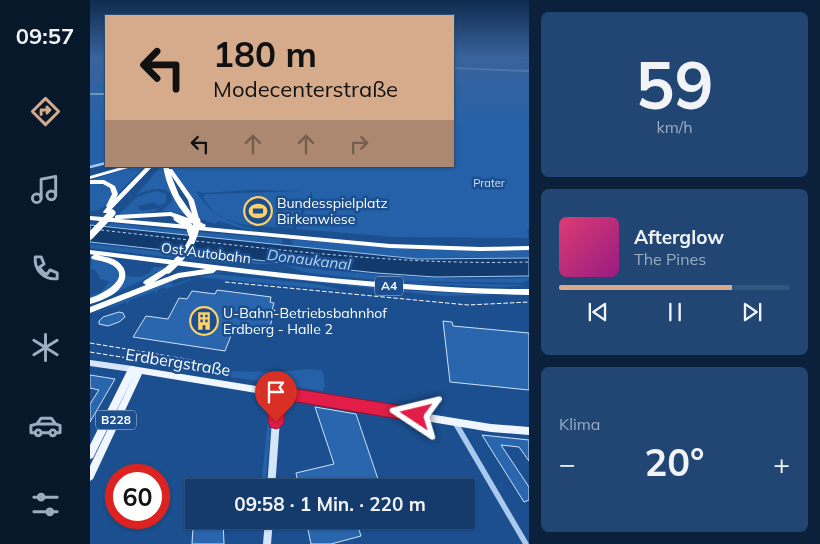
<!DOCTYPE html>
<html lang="de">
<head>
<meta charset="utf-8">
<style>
  body { margin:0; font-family:Mulish,sans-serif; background:#214673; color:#f1f3f6; height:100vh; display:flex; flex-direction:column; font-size:19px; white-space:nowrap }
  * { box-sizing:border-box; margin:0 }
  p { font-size:16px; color:#9dadc1 }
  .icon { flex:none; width:28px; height:28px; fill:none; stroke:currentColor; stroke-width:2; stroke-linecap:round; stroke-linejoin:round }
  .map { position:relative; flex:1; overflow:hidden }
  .drawer { display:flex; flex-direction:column; gap:12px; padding:12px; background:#0b203b; width:291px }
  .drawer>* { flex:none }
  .banner { position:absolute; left:15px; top:15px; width:349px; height:152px; border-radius:0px; box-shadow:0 1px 4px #0004,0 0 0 1px #33557e; background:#d6ab8b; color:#111; overflow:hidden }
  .speed { position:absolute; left:15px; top:464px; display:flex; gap:10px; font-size:25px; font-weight:700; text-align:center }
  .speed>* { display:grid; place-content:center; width:65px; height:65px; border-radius:50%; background:#143b6b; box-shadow:0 1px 4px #0004,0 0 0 1px #33557e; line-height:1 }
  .speed .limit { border:8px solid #d22; background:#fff; color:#111 }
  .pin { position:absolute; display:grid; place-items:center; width:42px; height:42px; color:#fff; margin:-51px -21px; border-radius:50% 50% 50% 0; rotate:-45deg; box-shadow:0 0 5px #0007 }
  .pin .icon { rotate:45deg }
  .me { position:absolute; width:55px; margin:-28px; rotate:280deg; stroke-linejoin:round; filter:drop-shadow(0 0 4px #0008) }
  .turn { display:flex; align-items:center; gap:18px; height:105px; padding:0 25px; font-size:22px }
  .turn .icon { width:65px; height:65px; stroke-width:2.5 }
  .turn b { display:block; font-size:35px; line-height:42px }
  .lanes { display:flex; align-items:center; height:48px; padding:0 25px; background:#0003; justify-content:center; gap:25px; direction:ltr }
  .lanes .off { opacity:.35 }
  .big { font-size:38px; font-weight:700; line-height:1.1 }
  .drawer .card { flex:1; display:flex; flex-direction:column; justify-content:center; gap:8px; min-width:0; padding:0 18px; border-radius:8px; background:#214673 }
  .drawer .dial { align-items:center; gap:0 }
  .dial b { font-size:65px; line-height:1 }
  .song { display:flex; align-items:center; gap:15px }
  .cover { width:60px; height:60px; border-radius:8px; background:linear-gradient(135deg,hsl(340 70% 55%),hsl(310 70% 35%)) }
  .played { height:5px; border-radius:2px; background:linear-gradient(90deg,#d6ab8b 75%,#33557e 75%) }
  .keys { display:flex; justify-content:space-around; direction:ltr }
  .heat { display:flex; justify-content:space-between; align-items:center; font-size:28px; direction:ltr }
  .trip { position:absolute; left:95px; top:479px; width:290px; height:50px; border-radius:0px; background:#143b6b; box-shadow:0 1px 4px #0004,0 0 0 1px #33557e; font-weight:700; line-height:50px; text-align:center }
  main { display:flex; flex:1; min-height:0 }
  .tabs { display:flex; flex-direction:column; width:90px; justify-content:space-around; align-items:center; background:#08182b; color:#9dadc1 }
  .tabs .icon { width:35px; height:35px }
  .tabs .selected { color:#d6ab8b }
  .tabs b { font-size:22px; color:#f1f3f6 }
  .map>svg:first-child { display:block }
</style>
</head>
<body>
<main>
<nav class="tabs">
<b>09:57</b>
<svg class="icon selected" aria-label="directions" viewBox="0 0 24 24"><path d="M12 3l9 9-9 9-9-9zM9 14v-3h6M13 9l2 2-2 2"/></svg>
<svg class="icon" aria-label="music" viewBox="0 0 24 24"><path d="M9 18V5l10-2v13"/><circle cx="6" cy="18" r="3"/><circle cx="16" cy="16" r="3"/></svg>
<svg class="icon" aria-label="phone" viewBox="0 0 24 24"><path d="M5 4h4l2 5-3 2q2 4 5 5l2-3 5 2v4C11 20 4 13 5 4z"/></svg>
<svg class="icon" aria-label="climate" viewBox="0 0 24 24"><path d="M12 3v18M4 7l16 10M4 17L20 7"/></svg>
<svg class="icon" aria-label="car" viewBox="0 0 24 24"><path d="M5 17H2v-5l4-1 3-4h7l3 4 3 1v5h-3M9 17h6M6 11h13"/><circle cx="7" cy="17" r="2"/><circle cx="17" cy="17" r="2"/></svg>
<svg class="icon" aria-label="filters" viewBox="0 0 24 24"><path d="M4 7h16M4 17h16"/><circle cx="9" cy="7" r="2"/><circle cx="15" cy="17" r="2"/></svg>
</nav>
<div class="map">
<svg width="439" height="544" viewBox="0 0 439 544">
  <rect width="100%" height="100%" fill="#1b4f8f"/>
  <path fill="#2461a8" d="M 0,57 L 16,57 L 16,162 L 0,166 Z
    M 363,57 L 426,57 L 439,65 L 439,229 L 437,229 L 439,238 L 305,237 L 206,229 L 222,196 L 222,191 L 203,228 C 179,226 146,229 126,213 C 121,209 117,203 113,198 L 115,194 L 215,191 L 162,190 L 113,193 L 106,191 C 123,219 140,222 169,231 L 151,228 L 129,221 L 125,224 L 109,218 L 104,201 L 82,169 L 81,166 L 362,166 Z
    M 46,166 L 55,166 L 26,195 C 23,179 15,181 0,180 Z
    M 71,166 L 73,166 L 75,176 L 94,215 L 84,212 L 72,211 L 82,201 C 82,182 56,190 46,195 Z
    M 0,183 L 16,185 L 22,192 C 19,204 12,211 0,211 Z
    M 66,191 L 76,194 L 76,203 L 67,206 L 64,202 L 49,206 L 48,208 L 52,211 L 69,208 L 64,212 L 27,216 L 47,197 Z
    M 20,223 L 98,231 L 99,233 L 97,235 L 18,226 Z
    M 109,232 L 193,239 L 191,245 L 108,236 Z
    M 198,239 L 333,250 L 439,250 L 439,257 L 321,258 L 204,246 L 202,244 L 202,241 Z
    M 0,244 L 90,254 L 86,258 L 0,248 Z
    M 96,254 L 186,264 L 141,264 L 94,258 Z
    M 0,258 L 23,264 L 29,271 C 29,288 13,293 0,298 L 0,296 L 11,292 L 19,282 L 9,278 L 9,275 L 4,269 L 0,269 L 2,262 Z
    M 193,265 C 275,275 356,281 439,278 L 439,280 L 431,283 L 298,281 L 218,273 Z
    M 64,267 L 76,267 C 58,279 40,285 22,295 L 34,275 C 47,278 56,279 64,267 Z
    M 123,272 L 144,272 L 307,290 L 410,295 L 351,296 L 135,272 L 95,276 Z
    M 124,274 L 225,284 L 256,291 L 108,277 Z
    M 87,278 L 90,279 L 81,282 L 83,285 L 100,279 L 101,280 L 76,289 L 74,287 L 67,290 L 67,293 L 65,291 L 40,300 L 37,304 L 36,302 L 0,315 Z
    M 280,282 L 296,282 L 439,285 L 412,287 Z
    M 218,369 L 233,371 L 235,388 L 233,388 L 233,391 L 129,375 L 130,371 L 187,372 Z
    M 183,405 L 175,487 L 171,487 L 179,407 Z"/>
  <path fill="#123a6d" stroke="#9cc4f0" d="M 0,225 L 327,259 L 439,258 L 439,276 L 345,277 L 287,273 L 0,242 Z"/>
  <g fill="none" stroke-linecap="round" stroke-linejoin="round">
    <path stroke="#b5d3f5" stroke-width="1" stroke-dasharray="3 2.5" stroke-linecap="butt" d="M 11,230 L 99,240
      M 106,241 C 217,253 327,265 439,262"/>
  </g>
  <path fill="#2a66ad" stroke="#cfe3fa" d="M 127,290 L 181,297 L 180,302 L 184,303 L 182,310 L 185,310 L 178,333 L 144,328 L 135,351 L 43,337 L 56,316 L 78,319 L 89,298 L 97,299 L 102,291 L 125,294 Z
    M 29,312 L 33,313 L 35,317 L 29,322 L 18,326 L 9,324 L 9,321 L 13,317 Z
    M 353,321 L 362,322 L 363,326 L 439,333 L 439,390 L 360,382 Z
    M 0,375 L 25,379 L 0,422 L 0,404 L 9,390 L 0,388 Z
    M 225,407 L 266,414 L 289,482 L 269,488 L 209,488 L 206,473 L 244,464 Z
    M 392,435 L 439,440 L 439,461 L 429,447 L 411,445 L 439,487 L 439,500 L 434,502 Z
    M 111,520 L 133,520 L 134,544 L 102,544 L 103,527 L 111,526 Z
    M 216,520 L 266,520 L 271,536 L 241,544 L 221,544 Z"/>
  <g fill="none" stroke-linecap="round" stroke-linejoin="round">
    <path stroke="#a9c9ee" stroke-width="2" d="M 362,68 L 439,71
      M 0,94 L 16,94"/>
    <path stroke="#a9c9ee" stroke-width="2.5" d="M 0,167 L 16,163"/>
    <path stroke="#a9c9ee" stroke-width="5.5" d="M 366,424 L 436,544"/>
    <path stroke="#d6e6fa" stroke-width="6" d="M 0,363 L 42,369"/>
    <path stroke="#d6e6fa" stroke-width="8" d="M 181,488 L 188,392
      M 177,544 L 179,520"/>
    <path fill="#f0f6ff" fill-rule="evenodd" d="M 42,366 L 401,424 L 439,427 L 439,435 L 401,432 L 52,374 L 3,479 L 0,481 L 0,466 L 45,373 L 3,458 L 0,459 L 0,445 L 39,367 Z"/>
    <path fill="#fff" fill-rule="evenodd" d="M 35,166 L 45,166 L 0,179 L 0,176 Z
      M 57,166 L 63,166 L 18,213 L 14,213 L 13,212 L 17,207 L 16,206 L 22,194 L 20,188 L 13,184 L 0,184 L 0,180 L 14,180 L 25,186 L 28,194 L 26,198 Z
      M 73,166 L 79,166 L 79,169 L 82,169 L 104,200 L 110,222 L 116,225 L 115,227 L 300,244 L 390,247 L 439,246 L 439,250 L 390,251 L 300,248 L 0,220 L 0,216 L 25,218 L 25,216 L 27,215 L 81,212 L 98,218 C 85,204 76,185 73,166 ZM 81,175 L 98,200 L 102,214 L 89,195 ZM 80,216 L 110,226 L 30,219 Z
      M 0,250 C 109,263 219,278 329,285 C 365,288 402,289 439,289 L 439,295 C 334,293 231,283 127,270 L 123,273 L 89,278 L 0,313 L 0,307 L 56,285 L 53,283 L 54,281 L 75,268 L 81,268 L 82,270 L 64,282 L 88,273 L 116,269 L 7,255 C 12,256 18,257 23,259 C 42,268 37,285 22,295 C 15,299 8,302 0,304 L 0,298 C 10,295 40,280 25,267 C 19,262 10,261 2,259 L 1,257 L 4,255 L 0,254 Z"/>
    <path stroke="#fff" stroke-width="1" stroke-dasharray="4.5 2" stroke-linecap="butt" d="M 427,57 L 439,64
      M 135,282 L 378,305 L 439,302
      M 0,343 L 114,362
      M 0,352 L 100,368"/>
    <path stroke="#fff" stroke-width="7" d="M 87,218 L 99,226 L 103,237
      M 0,236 L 22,213
      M 78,270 C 94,256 105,242 107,221"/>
  </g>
  <linearGradient id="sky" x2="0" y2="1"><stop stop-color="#0f2b4f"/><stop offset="0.43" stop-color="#39639b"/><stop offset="1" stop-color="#39639b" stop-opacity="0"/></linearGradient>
  <rect width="439" height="133" fill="url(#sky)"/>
  <path fill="#e11d48" stroke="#92132f" d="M 188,386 L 326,408 L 331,410 L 334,415 L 331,420 L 326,422 L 195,400 L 194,422 L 191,427 L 186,429 L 180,427 C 176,417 178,397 183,388 Z"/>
  <defs>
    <symbol id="stadium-ring" viewBox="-11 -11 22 22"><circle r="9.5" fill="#1b4f8f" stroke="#ffd166" stroke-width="1.5"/><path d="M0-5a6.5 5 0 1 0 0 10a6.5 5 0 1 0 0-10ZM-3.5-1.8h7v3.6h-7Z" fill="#ffd166"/></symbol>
    <symbol id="building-ring" viewBox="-11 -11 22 22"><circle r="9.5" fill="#1b4f8f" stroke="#ffd166" stroke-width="1.5"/><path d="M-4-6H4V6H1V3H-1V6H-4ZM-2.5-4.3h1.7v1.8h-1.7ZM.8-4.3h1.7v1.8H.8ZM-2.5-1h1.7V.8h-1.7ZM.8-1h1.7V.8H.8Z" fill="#ffd166"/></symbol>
  </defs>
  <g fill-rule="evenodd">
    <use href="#stadium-ring" x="152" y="195" width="32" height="32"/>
    <use href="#building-ring" x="98" y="305" width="32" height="32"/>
  </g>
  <g text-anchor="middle" stroke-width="5" stroke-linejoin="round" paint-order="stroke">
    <g font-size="11" fill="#cfe3fa" stroke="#1b4f8f">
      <text x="399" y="187">Prater</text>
    </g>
    <g fill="#1b4f8f" stroke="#bbcadd" stroke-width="1">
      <rect x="285" y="276.5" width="28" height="19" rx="4"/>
      <rect x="6" y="410.5" width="40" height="19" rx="4"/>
    </g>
    <g font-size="12" font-weight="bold" fill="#fff">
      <text x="299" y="290">A4</text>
      <text x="26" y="424">B228</text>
    </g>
    <g font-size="14" fill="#fff" stroke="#1b4f8f" text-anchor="start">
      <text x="187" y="208">Bundesspielplatz<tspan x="187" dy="16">Birkenwiese</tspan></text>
      <text x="133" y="318">U-Bahn-Betriebsbahnhof<tspan x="133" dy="16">Erdberg - Halle 2</tspan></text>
    </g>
    <g font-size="14" fill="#fff" stroke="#1b4f8f">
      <text transform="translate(116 253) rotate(7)" y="5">Ost Autobahn</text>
    </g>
    <g font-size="15" font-style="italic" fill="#b5d3f5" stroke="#1b4f8f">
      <text transform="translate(219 260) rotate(7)" y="5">Donaukanal</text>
    </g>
    <g font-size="16" fill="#fff" stroke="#1b4f8f">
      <text transform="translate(88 362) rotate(9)" y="6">Erdbergstraße</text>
    </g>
  </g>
</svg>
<div class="speed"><div class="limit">60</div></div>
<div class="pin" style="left:186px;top:422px;background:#d93025"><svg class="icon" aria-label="arrive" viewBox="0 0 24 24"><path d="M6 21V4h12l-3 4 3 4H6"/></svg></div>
<svg class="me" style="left:326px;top:415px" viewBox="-20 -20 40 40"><path d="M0-17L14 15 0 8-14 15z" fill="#e11d48" stroke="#fff" stroke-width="4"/></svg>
<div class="trip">09:58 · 1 Min. · 220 m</div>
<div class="banner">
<div class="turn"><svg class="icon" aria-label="left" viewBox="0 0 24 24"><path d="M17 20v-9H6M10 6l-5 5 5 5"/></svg><div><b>180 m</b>Modecenterstraße</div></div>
<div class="lanes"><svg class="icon" aria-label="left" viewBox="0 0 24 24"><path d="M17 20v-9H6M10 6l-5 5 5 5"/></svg><svg class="icon off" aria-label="ahead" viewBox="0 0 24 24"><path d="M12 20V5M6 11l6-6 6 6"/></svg><svg class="icon off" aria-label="ahead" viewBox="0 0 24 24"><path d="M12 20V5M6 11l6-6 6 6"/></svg><svg class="icon off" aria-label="right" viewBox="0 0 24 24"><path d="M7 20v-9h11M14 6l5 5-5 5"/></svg></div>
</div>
</div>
<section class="drawer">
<div class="card dial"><b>59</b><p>km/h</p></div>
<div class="card">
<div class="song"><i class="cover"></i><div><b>Afterglow</b><p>The Pines</p></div></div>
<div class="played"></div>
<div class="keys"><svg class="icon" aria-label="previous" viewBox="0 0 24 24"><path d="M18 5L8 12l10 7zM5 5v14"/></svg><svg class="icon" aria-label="pause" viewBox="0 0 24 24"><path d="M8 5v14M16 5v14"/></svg><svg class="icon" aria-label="next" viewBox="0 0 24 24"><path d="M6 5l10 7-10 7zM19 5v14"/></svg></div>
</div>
<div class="card"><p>Klima</p>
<div class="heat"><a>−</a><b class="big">20°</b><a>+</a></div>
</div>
</section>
</main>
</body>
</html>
